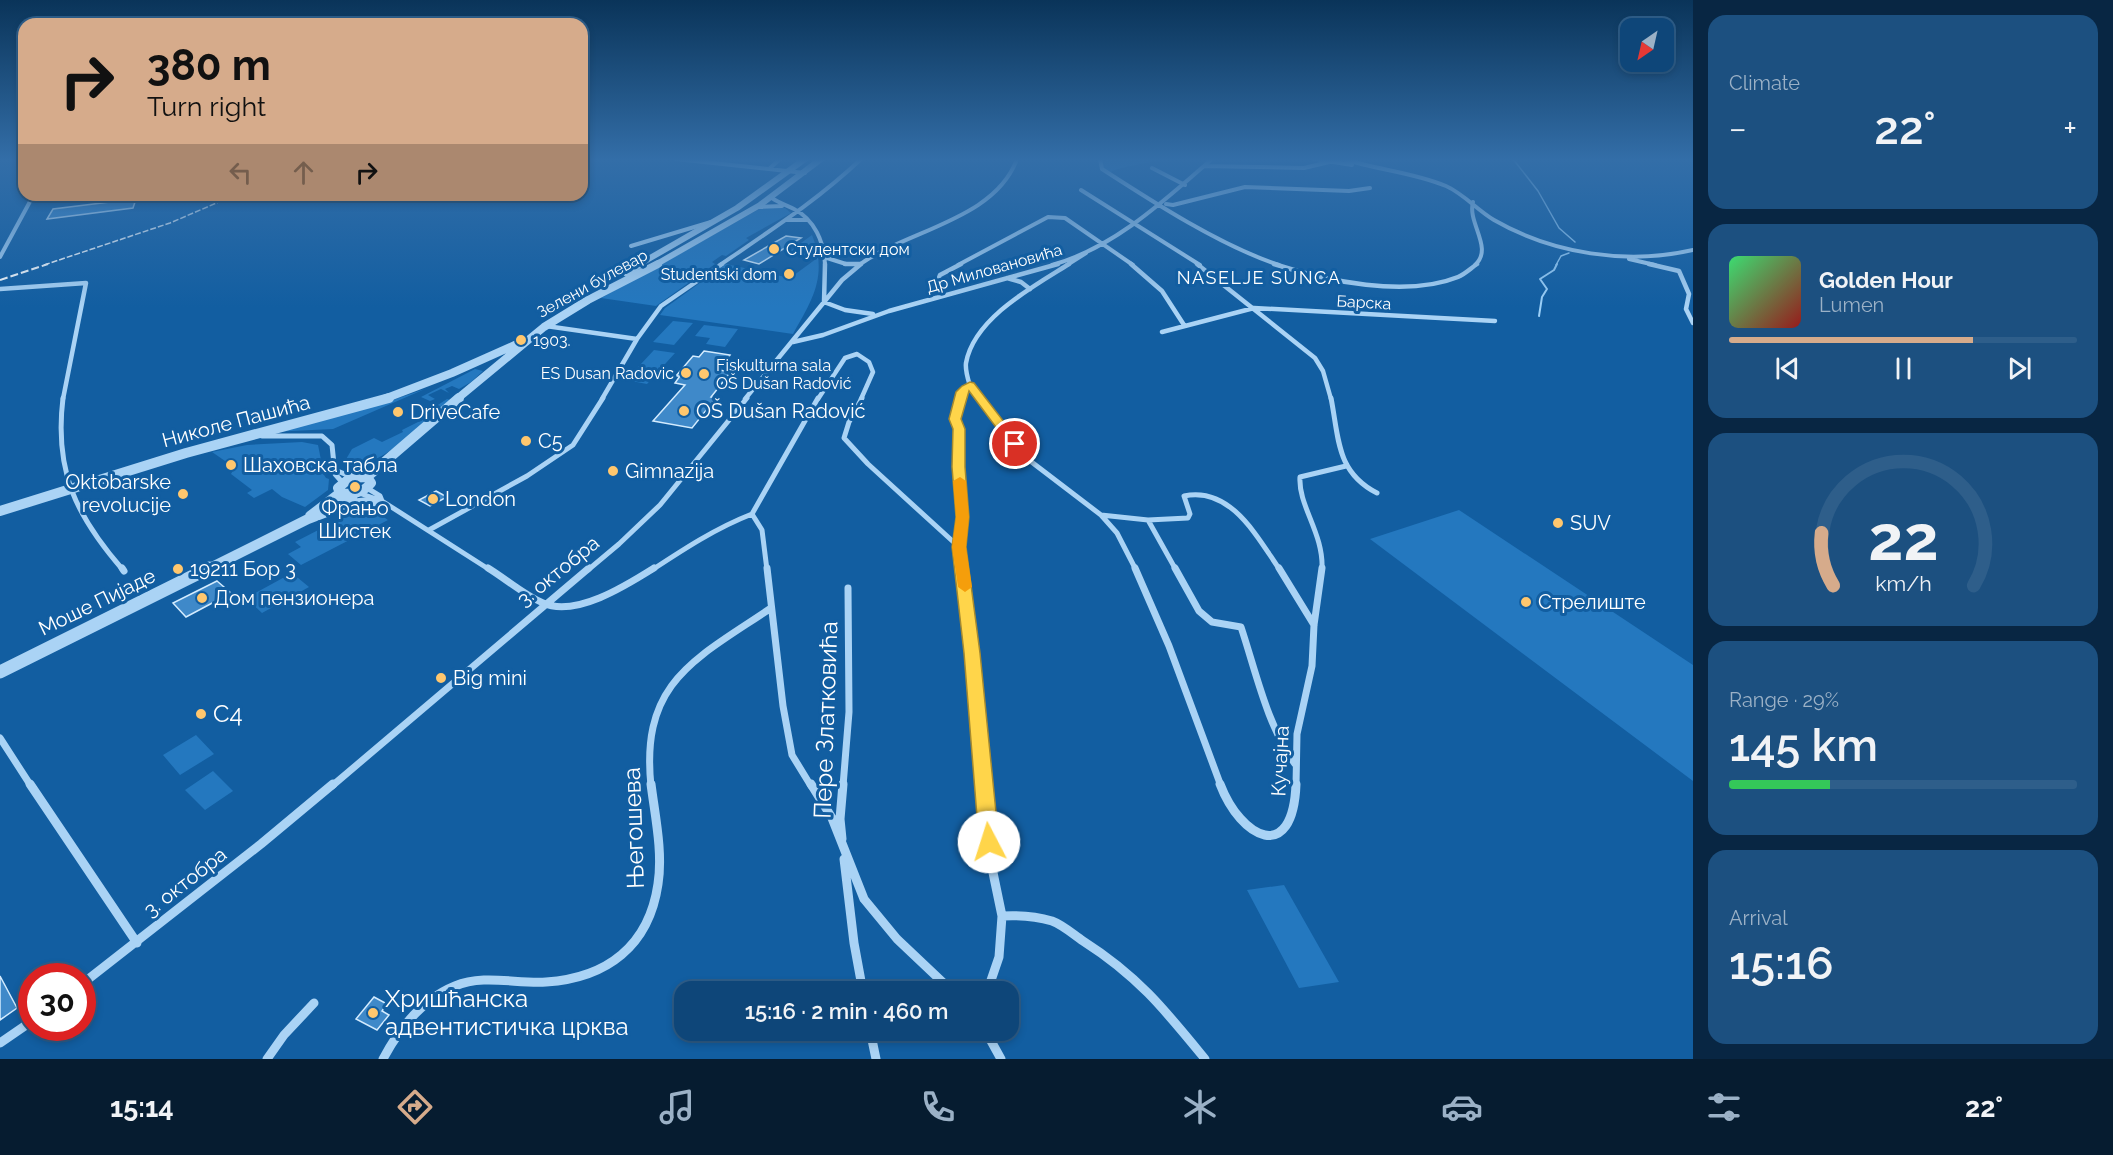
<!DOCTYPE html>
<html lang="en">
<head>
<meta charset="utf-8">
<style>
  body { margin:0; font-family:Raleway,sans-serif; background:#1c5080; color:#f1f3f6; height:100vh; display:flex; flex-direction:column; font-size:22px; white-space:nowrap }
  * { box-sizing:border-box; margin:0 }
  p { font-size:20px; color:#9bb1c6 }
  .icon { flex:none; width:33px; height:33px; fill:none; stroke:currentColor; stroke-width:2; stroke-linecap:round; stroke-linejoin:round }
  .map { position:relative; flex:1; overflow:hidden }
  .side { display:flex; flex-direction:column; gap:15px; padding:15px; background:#082643; width:420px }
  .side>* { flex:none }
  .banner { position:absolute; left:18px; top:18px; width:570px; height:183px; border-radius:18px; box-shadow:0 3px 9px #0003,0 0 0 2px #2e5e8a; background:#d6ab8b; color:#111; overflow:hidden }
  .needle { width:39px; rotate:214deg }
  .controls { position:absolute; left:1620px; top:18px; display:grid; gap:12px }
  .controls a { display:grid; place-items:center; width:54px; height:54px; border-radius:12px; background:#0e4679; box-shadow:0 3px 9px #0003,0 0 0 2px #2e5e8a; font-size:30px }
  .speed { position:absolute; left:18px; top:963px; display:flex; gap:12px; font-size:30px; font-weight:700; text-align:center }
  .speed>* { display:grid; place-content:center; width:78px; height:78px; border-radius:50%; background:#0e4679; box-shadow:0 3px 9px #0003,0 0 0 2px #2e5e8a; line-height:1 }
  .speed .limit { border:9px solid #d22; background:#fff; color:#111 }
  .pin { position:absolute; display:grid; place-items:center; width:51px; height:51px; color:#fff; margin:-26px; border:3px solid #fff; border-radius:50%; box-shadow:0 2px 6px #0007 }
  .me { position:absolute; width:66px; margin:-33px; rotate:355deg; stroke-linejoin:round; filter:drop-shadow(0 0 4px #0008) }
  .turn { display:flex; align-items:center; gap:21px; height:126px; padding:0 30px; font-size:27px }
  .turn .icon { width:78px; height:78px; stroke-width:2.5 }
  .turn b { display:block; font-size:42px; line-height:51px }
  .lanes { display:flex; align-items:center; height:57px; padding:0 30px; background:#0003; justify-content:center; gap:30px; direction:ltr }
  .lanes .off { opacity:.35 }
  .big { font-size:45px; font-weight:600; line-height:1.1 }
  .side .tile { flex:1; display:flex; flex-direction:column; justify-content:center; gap:9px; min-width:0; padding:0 21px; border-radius:18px; background:#1c5080 }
  .side .dial { align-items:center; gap:0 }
  .dial svg { height:156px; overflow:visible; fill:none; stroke:#2e5e8a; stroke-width:7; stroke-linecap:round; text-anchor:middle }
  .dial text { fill:#f1f3f6; stroke:none }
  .song { display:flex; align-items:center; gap:18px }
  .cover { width:72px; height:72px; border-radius:9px; background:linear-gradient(135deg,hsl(140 70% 55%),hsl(0 70% 35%)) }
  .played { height:6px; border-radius:3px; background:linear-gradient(90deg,#d6ab8b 70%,#2e5e8a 70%) }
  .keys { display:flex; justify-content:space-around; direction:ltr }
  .heat { display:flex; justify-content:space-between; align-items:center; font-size:33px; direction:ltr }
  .charge { height:9px; border-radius:4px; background:linear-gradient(90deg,#34c759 29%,#2e5e8a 0) }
  .trip { position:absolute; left:674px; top:981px; width:345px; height:60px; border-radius:18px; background:#0e4679; box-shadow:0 3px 9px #0003,0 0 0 2px #2e5e8a; font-weight:600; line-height:60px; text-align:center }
  .dock { display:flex; height:96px; justify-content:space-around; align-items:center; background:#061c30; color:#9bb1c6 }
  .dock .icon { width:42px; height:42px }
  .dock .active { color:#d6ab8b }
  .dock b { font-size:27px; color:#f1f3f6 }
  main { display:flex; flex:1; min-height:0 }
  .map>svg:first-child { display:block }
</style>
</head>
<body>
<main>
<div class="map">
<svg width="1693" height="1059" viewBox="0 0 1693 1059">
  <rect width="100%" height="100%" fill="#125ea1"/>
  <path fill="#2478bf" d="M 1105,159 L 1167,159 C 1154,162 1116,167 1109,173 L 1102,167 Z
    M 774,207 L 785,208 L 791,213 L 746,238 L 749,240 L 726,256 L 722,255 L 712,262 L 715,264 L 656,306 L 601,298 L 761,208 Z
    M 812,235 C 828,275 813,299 793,334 L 660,315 L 665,308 L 726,264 L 790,278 L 816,259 L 787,253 Z
    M 673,321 L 693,323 L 674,345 L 653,342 Z
    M 704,325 L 738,329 L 725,347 L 706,344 L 710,338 L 695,336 Z
    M 654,350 L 675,353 L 647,384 L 626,380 Z
    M 475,369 L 483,371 L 471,382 L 459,389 L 452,386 L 445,389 L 449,393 L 441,389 L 428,395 L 435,399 L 430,401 L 421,397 Z
    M 425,389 L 333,429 L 271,432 L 381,404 Z
    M 447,399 L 451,400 C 426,420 382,468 349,466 L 345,461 L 352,449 L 374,438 L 382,442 L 403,432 L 402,430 L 422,420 L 418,418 Z
    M 302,442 L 318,445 L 324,475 L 326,478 L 329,479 L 328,490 L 305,507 L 282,497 L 272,489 L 254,498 L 247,493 L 252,490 L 231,474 L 236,465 L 231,461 L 228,463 L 212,452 L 247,445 Z
    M 361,508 L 371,508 L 388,520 L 301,565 L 288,554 L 301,547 L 295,542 Z
    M 1459,510 L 1693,665 L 1693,781 L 1370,539 Z
    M 292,573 L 309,587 L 262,613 L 246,598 Z
    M 196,735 L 214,754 L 180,775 L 163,755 Z
    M 213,771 L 233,791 L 205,810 L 185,790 Z
    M 1284,885 L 1339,982 L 1299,988 L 1247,890 Z"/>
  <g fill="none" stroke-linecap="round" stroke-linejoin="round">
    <path stroke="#9cd0f8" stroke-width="1.5" d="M 1513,159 L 1538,191 L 1559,228 L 1575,242
      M 1556,265 L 1561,256 L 1569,253"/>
    <path stroke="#9cd0f8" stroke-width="2" d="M 1539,316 L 1542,297 L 1547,289 L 1540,279 L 1554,270 L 1557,264"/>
  </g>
  <path fill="#3f89c9" stroke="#d3ebfe" stroke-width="1.5" d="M 137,196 L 133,208 L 47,219 L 53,209 L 126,200 L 127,198 Z
    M 786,236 L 801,238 L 759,264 L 744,260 Z
    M 704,351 L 730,355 L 719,370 L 731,372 L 711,397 L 716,398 L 692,428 L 653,421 L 685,385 L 675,383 L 680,376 L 676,376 L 693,356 L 699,357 Z
    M 436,491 L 447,497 L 430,506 L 419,500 Z
    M 217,581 L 231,593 L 186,617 L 173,603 Z
    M 0,976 L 17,1008 L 0,1020 Z
    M 374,997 L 387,1004 L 382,1011 L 389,1015 L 377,1030 L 356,1019 Z"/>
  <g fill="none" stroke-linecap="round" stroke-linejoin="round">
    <path stroke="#aad3f5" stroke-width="4" d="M 676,159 L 805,173
      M 1100,159 L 1102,169 C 1153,202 1221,246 1279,265
      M 1315,159 L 1352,165
      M 1344,159 C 1377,170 1413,172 1446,186 C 1464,194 1477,210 1494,220 C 1553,254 1627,265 1693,250
      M 1204,166 L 1304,168 L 1342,159
      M 1152,168 L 1185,185
      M 769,169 L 780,159
      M 1081,190 L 1200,265
      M 772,198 C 779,203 786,205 794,209 C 815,220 824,242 825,265
      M 1473,202 C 1467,223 1494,248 1475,265
      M 1166,204 L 1173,205 L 1245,187 L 1349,191 L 1370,188
      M 756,207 L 782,206
      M 786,220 L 808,220
      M 631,246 L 711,222
      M 0,257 L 33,196
      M 827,258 L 846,264 L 861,264
      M 1629,259 L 1655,265
      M 720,265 C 768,232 818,200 861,159
      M 859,265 C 907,230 995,220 1017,159
      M 958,265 L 1048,217 L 1065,218 L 1133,265
      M 1052,265 C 1114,248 1165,200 1212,159
      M 1067,265 L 1086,253"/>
    <path stroke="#aad3f5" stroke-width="4.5" d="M 825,264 L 824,302 L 845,310 L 873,314
      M 845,264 L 861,264
      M 1131,264 L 1162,291 L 1184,325
      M 1197,264 L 1315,358 L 1323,371 L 1331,399
      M 1274,264 C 1326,281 1406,298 1458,277 C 1465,274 1471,268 1477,264
      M 1649,264 L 1679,271 L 1689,294 L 1686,309 L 1693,323
      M 1007,278 L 1021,282 L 1030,289
      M 0,289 L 86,283 L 63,399
      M 940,296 L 937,283 L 940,275 L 961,264
      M 546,326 L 637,339
      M 1162,332 L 1254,308 L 1495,321
      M 793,342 L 823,335 L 889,311 L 1058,264
      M 970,386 L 980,399
      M 602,399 L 637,339 L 661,306 L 722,264
      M 745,399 L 842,280 L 861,264
      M 818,399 L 845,358 L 857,354 L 869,362 L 873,372 L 861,399
      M 960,399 L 962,392 L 970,386 C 968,379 965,370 966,363 C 974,318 1034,286 1069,264"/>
    <path stroke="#aad3f5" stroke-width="5" d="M 63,398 C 54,471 76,516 123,570
      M 862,398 L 849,422 L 844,438 L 868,464 L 959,547
      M 960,398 L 955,419 L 959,429 L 958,467 L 963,517 L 959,547 L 962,570
      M 979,398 L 1025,457 L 1101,515 L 1117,533 L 1136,570
      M 1331,398 C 1339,438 1336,472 1377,493
      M 262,436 L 322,436 L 332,445 L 335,474 L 342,482
      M 335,470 L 352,477
      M 367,488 L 380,496 L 382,501
      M 359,493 L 382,501 L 490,570
      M 752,514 L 762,530 L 767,570
      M 752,514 L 818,398
      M 1101,515 L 1148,520 L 1176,570
      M 1148,520 L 1188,518 L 1190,514 L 1184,496 C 1231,486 1257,537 1280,570
      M 429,530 L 527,476 L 573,445 L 603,398
      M 588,570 L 619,544 L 660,505 L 747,398
      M 652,570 C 684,549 716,528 752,514
      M 1322,570 C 1324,533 1298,506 1300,477 L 1346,466"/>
    <path stroke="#aad3f5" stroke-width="7" d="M 122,568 L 124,571
      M 488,568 C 506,579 524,595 543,603 C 575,618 627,585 654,568
      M 767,568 L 783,706 L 792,755 L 811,786
      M 962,568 L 984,786
      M 1135,568 L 1169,646 L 1221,786
      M 1175,568 L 1199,611 L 1212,622 L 1241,627 C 1256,672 1267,725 1295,764
      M 1279,568 L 1314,625
      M 0,738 L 31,786
      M 332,786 L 589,568
      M 651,786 C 640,681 696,659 771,608
      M 843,786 L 849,712 L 848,588
      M 1296,786 L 1297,734 L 1312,666 L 1314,625 L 1322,568"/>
    <path stroke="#aad3f5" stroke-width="9" d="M 30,784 L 137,943
      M 811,784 L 832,818 L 864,899 L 897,939 L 953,992
      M 984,784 L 991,863 L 1002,916 L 999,957 L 987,992
      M 1220,784 C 1241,839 1293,865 1296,784
      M 842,839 L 840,819 L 843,784
      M 844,859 L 854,943 L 863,992
      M 1002,916 C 1020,915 1035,916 1052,921 C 1063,925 1074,935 1083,941 C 1138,976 1165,1010 1205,1059
      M 82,984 L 261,844 L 333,784
      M 870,1030 L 876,1059
      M 985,1030 L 1001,1059
      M 0,1043 L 32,1021
      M 267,1059 L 284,1035 L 314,1003
      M 383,1059 C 399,1029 423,999 455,986 C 483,974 517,984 546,982 C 607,978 649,946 658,884 C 663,852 655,816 651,784"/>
    <path stroke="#aad3f5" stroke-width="6" d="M 638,265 L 737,208 L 805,159
      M 655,265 L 760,205 L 821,159"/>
    <path stroke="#aad3f5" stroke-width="8" d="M 626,272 L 640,264
      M 384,399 L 452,373 L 517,344
      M 457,399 L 544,327 L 588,300 L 658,264"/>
    <path stroke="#aad3f5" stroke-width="10" d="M 367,477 L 459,398
      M 340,493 C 353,495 363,493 371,483 L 367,477
      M 340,493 L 338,488 L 350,478 L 367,477
      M 341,505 L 378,501
      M 0,511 L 186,453 L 389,398
      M 310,516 L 340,493
      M 206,570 L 308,519 L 329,511 L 354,494"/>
    <path stroke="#aad3f5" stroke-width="13" d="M 0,672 L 209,568"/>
    <path stroke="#fff" stroke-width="1.5" stroke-dasharray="6 2" stroke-linecap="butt" d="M 44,265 L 170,223 L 235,195"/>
    <path stroke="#fff" stroke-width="2" stroke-dasharray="8 3" stroke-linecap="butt" d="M 0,280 L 48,264"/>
  </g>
  <linearGradient id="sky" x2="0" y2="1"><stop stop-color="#0a3459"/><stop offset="0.52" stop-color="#336ea8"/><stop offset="1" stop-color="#336ea8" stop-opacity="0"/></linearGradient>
  <rect width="1693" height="307" fill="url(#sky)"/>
  <path fill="#ffd54a" stroke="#a68a30" stroke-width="1.5" d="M 970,382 L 974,383 L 1021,444 L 1019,446 L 1010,446 L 969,391 L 961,419 L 965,429 L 965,467 L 969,517 L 966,547 L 980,653 L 999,842 L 996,848 L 989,850 L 982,848 L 979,842 L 964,653 L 952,547 L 956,517 L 952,467 L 953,429 L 949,419 L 956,392 L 962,386 Z"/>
  <path fill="#f59e0b" d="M 960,477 L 966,481 L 969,517 L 966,547 L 972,587 L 965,592 L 958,587 L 952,547 L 956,517 L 953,481 Z"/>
  <g fill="#ffc76e" stroke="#125ea1" stroke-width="2">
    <circle cx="774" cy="249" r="6"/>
    <circle cx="789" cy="274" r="6"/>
    <circle cx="521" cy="340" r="6"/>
    <circle cx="686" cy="373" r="6"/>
    <circle cx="704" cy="374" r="6"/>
    <circle cx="684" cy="411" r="6"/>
    <circle cx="398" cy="412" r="6"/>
    <circle cx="526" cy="441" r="6"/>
    <circle cx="231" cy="465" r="6"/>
    <circle cx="613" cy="471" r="6"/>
    <circle cx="355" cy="487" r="6"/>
    <circle cx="183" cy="494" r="6"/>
    <circle cx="433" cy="499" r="6"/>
    <circle cx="1558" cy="523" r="6"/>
    <circle cx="178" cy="569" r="6"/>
    <circle cx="202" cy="598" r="6"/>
    <circle cx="1526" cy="602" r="6"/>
    <circle cx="441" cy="678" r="6"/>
    <circle cx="201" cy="714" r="6"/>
    <circle cx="373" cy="1013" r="6"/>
  </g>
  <g text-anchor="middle" stroke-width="6" stroke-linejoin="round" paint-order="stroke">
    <g font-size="16" fill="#fff" stroke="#125ea1" text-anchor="start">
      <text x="786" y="255">Студентски дом</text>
      <text x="777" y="280" text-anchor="end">Studentski dom</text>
      <text x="533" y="346">1903.</text>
      <text x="716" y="371">Fiskulturna sala<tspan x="716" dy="18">OŠ Dušan Radović</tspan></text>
      <text x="674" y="379" text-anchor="end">ES Dusan Radovic</text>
    </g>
    <g font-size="16" fill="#fff" stroke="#125ea1">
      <text transform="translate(994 268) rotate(-16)" y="6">Др Миловановића</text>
      <text transform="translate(592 283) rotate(-29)" y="6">Зелени булевар</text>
      <text transform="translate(1364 302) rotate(3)" y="6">Барска</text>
    </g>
    <g font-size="18" letter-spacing="1.5" fill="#fff" stroke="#125ea1">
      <text x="1259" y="284">NASELJE SUNCA</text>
    </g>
    <g font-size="20" fill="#fff" stroke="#125ea1" text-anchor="start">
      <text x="696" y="418">OŠ Dušan Radović</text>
      <text x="410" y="419">DriveCafe</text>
      <text x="538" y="448">C5</text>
      <text x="243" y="472">Шаховска табла</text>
      <text x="625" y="478">Gimnazija</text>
      <text x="171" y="489" text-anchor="end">Oktobarske<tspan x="171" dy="23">revolucije</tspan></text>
      <text x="445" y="506">London</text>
      <text x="355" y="515" text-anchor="middle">Фрањо<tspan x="355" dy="23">Шистек</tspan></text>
      <text x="1570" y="530">SUV</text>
      <text x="190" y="576">19211 Бор 3</text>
      <text x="214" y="605">Дом пензионера</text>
      <text x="1538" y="609">Стрелиште</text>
      <text x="453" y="685">Big mini</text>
    </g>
    <g font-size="20" fill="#fff" stroke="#125ea1">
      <text transform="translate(236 421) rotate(-15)" y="7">Николе Пашића</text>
      <text transform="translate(558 571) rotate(-39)" y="7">3. октобра</text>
      <text transform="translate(97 602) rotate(-26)" y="7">Моше Пијаде</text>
      <text transform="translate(1280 761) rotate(-87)" y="7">Кучајна</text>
      <text transform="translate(185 882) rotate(-38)" y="7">3. октобра</text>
    </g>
    <g font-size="24" fill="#fff" stroke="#125ea1" text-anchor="start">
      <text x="213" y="722">C4</text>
      <text x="385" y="1007">Хришћанска<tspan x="385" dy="28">адвентистичка црква</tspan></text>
    </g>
    <g font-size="24" fill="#fff" stroke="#125ea1">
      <text transform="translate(826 720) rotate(-88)" y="8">Пере Златковића</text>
      <text transform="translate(634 828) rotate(-92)" y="8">Његошева</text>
    </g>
  </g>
</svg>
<div class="controls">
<a><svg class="needle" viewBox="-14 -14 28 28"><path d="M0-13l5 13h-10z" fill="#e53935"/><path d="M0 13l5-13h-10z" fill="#9bb1c6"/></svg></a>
</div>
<div class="speed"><div class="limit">30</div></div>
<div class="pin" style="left:1015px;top:444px;background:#d93025"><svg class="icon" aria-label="arrive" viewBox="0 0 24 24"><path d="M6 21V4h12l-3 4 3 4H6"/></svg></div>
<svg class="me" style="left:989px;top:842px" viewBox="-20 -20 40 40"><circle r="19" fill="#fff"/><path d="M0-13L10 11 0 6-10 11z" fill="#ffd54a"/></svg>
<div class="trip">15:16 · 2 min · 460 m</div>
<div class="banner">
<div class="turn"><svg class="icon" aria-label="right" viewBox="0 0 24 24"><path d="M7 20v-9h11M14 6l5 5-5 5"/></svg><div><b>380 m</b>Turn right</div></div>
<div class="lanes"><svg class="icon off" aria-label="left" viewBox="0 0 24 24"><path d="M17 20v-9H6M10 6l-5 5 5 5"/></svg><svg class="icon off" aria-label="ahead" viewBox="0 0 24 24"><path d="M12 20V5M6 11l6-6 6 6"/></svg><svg class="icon" aria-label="right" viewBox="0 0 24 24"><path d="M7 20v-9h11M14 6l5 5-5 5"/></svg></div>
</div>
</div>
<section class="side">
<div class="tile"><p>Climate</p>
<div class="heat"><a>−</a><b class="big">22°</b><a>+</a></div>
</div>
<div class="tile">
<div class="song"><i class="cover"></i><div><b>Golden Hour</b><p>Lumen</p></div></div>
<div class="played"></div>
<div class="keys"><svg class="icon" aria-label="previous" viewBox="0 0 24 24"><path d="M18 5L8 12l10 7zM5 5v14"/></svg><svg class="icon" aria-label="pause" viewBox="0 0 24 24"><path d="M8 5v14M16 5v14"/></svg><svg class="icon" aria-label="next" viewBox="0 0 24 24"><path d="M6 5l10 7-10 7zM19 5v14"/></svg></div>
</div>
<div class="tile dial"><svg viewBox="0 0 100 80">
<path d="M14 69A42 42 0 1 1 86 69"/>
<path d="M14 69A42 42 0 0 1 8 42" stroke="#d6ab8b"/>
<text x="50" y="56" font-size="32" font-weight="700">22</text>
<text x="50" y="72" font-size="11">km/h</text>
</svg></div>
<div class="tile"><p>Range · 29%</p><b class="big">145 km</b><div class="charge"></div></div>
<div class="tile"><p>Arrival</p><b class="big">15:16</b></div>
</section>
</main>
<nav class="dock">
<b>15:14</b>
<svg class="icon active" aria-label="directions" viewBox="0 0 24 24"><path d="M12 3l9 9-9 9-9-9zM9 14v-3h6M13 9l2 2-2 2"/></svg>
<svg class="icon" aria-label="music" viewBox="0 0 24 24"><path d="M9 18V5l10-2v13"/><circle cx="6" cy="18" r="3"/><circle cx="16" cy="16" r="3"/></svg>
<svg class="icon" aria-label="phone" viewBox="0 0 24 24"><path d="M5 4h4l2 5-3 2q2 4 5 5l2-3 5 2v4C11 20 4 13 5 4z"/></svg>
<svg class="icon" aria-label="climate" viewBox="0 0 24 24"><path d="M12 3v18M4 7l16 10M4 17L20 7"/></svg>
<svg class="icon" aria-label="car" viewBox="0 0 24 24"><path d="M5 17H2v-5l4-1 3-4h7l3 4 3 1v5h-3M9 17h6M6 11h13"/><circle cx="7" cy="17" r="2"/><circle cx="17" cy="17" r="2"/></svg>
<svg class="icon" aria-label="filters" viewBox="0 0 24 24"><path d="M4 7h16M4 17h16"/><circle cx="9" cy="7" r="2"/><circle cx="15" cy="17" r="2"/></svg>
<b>22°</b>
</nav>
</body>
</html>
